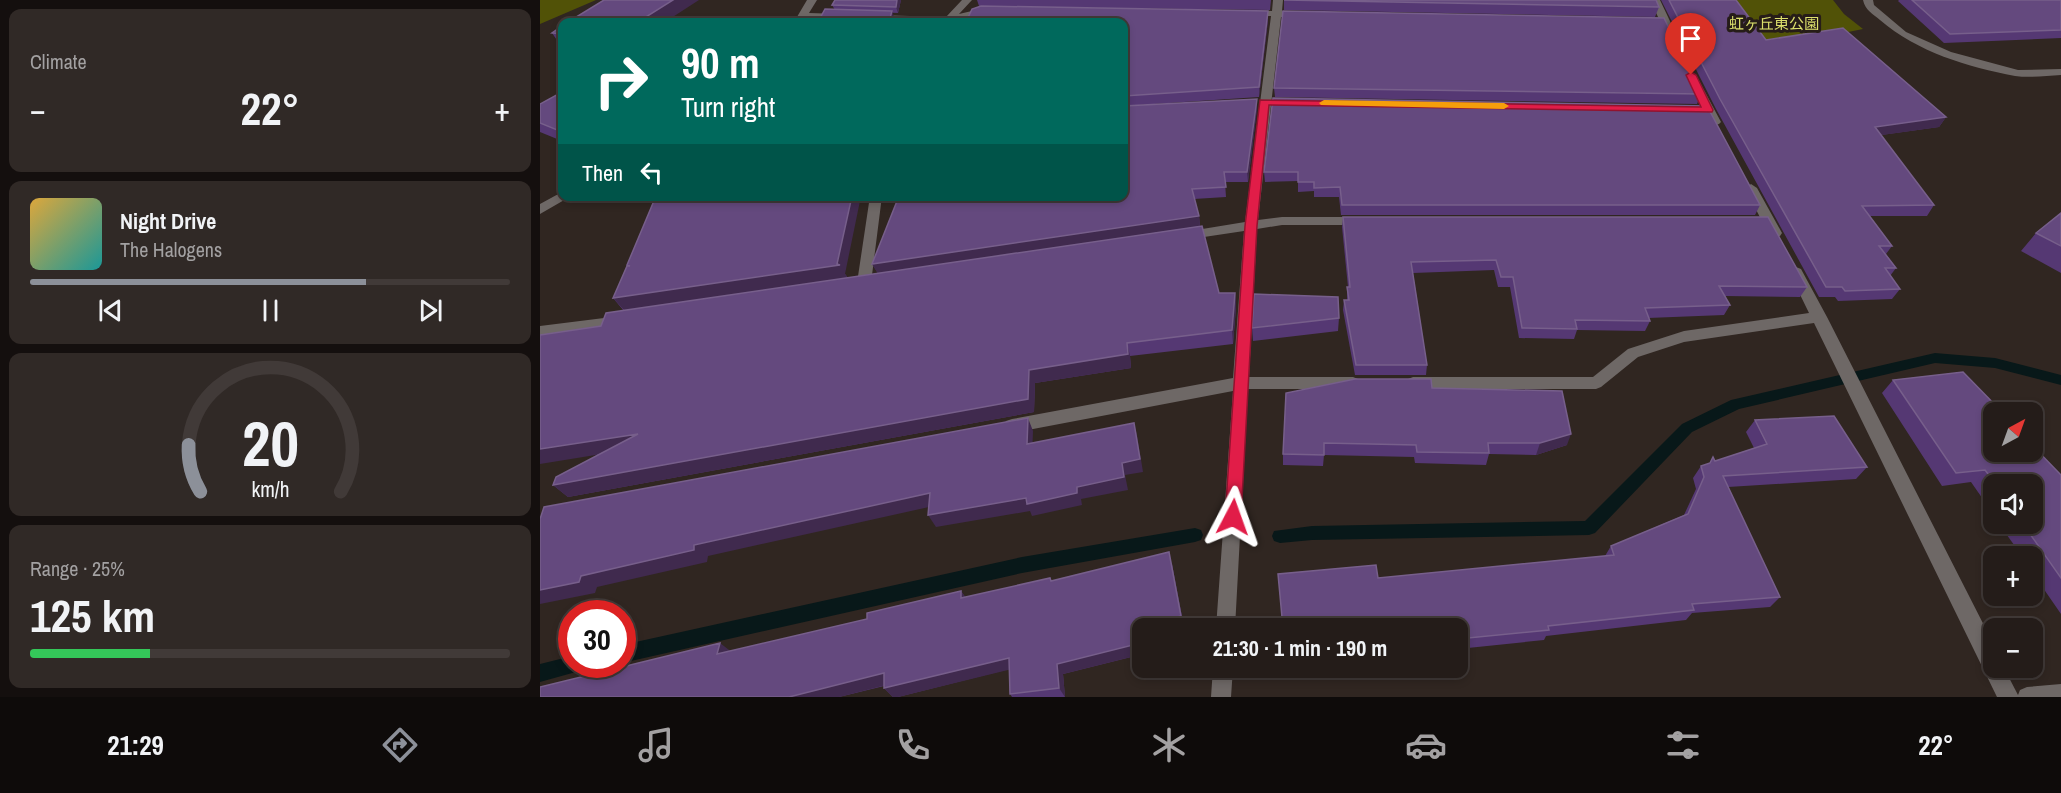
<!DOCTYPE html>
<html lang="en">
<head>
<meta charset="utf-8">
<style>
  body { margin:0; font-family:"Archivo Narrow","Noto Sans JP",sans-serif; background:#302926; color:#f1f3f6; height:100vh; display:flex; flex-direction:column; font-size:22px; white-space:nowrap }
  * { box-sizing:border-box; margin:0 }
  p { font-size:20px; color:#a3a1a2 }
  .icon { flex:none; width:33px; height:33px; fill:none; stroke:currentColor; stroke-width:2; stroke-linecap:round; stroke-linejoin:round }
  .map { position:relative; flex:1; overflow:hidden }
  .drawer { display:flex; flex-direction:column; gap:9px; padding:9px; background:#140f0e; width:540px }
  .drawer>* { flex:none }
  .banner { position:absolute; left:18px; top:18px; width:570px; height:183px; border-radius:12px; box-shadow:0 3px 9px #0003,0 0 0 2px #413a38; background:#00695c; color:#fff; overflow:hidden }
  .needle { width:39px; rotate:41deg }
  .buttons { position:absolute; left:1443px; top:402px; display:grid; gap:12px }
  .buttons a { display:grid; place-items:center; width:60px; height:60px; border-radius:12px; background:#241c19; box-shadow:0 3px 9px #0003,0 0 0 2px #413a38; font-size:30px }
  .speed { position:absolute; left:18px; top:600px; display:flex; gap:12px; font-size:30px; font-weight:700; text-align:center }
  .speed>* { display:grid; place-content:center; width:78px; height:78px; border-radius:50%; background:#241c19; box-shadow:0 3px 9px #0003,0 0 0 2px #413a38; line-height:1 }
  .speed .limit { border:9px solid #d22; background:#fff; color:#111 }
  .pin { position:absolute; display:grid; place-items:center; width:51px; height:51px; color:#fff; margin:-62px -26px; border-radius:50% 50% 50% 0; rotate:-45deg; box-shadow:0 0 6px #0007 }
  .pin .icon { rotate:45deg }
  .me { position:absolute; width:66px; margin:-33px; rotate:4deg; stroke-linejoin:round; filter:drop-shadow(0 0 4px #0008) }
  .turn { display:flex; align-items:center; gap:21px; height:126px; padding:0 24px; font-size:27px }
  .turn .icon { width:78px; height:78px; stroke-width:2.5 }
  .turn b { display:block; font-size:42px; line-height:51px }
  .then { display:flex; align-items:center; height:57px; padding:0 24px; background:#0003; gap:12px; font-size:22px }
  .big { font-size:45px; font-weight:800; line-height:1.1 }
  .drawer .tile { flex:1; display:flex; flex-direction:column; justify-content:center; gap:9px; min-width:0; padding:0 21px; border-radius:12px; background:#302926 }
  .drawer .dial { align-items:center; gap:0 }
  .dial svg { height:156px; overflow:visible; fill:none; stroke:#413a38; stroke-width:7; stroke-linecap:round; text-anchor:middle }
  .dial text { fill:#f1f3f6; stroke:none }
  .song { display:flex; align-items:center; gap:18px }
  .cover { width:72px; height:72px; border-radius:9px; background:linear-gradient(135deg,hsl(40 70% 55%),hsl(180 70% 35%)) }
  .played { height:6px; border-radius:3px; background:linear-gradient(90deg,#8c9099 70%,#413a38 70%) }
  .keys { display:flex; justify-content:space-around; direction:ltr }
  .heat { display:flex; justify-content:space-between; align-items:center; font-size:33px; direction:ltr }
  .charge { height:9px; border-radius:4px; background:linear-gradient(90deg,#34c759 25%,#413a38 0) }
  .trip { position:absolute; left:592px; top:618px; width:336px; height:60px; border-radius:12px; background:#241c19; box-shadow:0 3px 9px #0003,0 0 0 2px #413a38; font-weight:800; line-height:60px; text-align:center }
  .tabs { display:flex; height:96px; justify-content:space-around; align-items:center; background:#0e0b0a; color:#a3a1a2 }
  .tabs .icon { width:42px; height:42px }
  .tabs .active { color:#8c9099 }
  .tabs b { font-size:27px; color:#f1f3f6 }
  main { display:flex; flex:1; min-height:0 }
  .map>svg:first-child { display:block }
</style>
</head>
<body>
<main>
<section class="drawer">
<div class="tile"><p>Climate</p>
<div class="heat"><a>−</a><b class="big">22°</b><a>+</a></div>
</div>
<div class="tile">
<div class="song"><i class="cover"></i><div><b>Night Drive</b><p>The Halogens</p></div></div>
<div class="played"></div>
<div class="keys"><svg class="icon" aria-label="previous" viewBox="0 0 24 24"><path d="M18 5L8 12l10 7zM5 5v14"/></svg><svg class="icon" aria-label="pause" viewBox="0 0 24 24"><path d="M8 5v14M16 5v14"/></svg><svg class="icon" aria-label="next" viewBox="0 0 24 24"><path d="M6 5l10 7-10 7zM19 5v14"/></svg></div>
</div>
<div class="tile dial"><svg viewBox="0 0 100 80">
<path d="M14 69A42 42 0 1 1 86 69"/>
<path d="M14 69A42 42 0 0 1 8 45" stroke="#8c9099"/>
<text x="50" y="56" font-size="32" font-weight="700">20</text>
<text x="50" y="72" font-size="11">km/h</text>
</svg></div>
<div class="tile"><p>Range · 25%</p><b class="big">125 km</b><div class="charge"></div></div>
</section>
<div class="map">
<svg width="1521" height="697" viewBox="0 0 1521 697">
  <rect width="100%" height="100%" fill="#302621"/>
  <path fill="#515207" d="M 0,0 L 56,0 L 0,24 Z
    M 1189,0 L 1293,0 L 1304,14 L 1323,29 L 1224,49 Z"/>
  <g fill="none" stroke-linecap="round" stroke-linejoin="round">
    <path fill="#081819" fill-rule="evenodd" d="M 1395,353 L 1455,358 L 1521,375 L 1521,385 L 1455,368 L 1395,363 L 1199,409 L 1152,432 L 1055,533 L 1049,535 L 772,540 L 740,543 L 734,541 L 732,536 L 734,531 L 772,526 L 1045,521 L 1142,424 L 1191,400 Z
      M 655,528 L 661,530 L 663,535 L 661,540 L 655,542 L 482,573 L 82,663 L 82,645 L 482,557 Z
      M 32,656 L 32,664 L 46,664 L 43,670 L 0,682 L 0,664 Z"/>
    <path fill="#6e6866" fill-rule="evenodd" d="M 267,0 L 277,0 L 269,13 L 301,14 L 306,17 L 301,20 L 266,19 L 264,22 L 254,22 Z
      M 422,0 L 432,0 L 419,14 L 449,7 L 454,10 L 411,22 L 334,21 L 329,18 L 334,15 L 406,17 Z
      M 733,0 L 743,0 L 742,11 L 761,11 L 766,14 L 761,17 L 741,17 L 718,220 L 742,217 L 823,217 L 830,221 L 823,225 L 742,225 L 717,229 L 709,377 L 813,377 L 818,379 L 821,383 L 818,387 L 813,389 L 708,389 L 695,628 L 676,628 L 693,391 L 472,433 L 466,431 L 464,426 L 466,421 L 472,419 L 693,378 L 704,231 L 644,240 L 637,236 L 644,232 L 705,222 L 731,16 L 710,16 L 705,13 L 710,10 L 732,11 Z
      M 1110,0 L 1120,0 L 1137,36 L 1136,38 L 1127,36 Z
      M 1323,0 L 1333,0 L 1334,5 L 1366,32 L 1411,52 L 1478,70 L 1521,69 L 1521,75 C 1506,76 1489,78 1475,76 C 1428,67 1377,52 1340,20 C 1333,14 1325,10 1323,0 Z
      M 1152,74 L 1157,77 L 1181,122 L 1179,124 L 1175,125 L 1169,122 L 1147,77 Z
      M 1211,184 L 1217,188 L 1242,233 L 1240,236 L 1235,237 L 1228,233 L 1205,188 Z
      M 22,192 L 22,196 L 28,196 L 26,199 L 0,214 L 0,204 Z
      M 330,196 L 342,196 L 331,283 L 324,288 L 317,283 Z
      M 1256,267 L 1261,269 L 1287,317 L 1454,645 L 1454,668 L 1464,668 L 1478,695 L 1480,690 L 1487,687 L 1521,684 L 1521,697 L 1457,697 L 1274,323 L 1144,342 L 1098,357 L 1061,387 L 1056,389 L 873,389 L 868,387 L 865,383 L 868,379 L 873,377 L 1053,377 L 1088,349 L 1144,331 L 1269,313 L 1249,272 Z
      M 80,316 L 87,321 L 85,325 L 0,336 L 0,326 Z
      M 673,668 L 693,668 L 691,697 L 671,697 Z"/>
  </g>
  <path fill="#553873" d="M 295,0 L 361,0 L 358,13 L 295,10 L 292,5 Z
    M 437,0 L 731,0 L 730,10 L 482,7 L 728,11 L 728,20 L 719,97 L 584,106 L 717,99 L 717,108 L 708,182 L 685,182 L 686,197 L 654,199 L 659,216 L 660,226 L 679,293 L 695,293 L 696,307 L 693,344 L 590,356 L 591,368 L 495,383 L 494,412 L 28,497 L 13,485 L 57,455 L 61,326 L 84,311 L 73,298 L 88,266 L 87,265 L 305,274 L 308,278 L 338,273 L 332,264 L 584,196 L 584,22 L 439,6 Z
    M 744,0 L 1119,7 L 1115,17 L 744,10 Z
    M 1121,0 L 1196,0 L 1226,40 L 1406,117 L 1399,127 L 1341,135 L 1394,205 L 1387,216 L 1330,216 L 1352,246 L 1346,254 L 1356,268 L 1350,276 L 1360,289 L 1352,299 L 1298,301 L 1295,297 L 1279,297 L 1176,109 Z
    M 1359,0 L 1521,0 L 1521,38 L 1404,43 L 1358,1 Z
    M 22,26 L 22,46 L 21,46 L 12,33 Z
    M 734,88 L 1161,94 L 1157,104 L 735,97 Z
    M 22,92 L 22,141 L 0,132 L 0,104 Z
    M 733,98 L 1220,205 L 1215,215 L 801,215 L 799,197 L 774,197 L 774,191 L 758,192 L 758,181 L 725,182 L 724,172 Z
    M 1521,213 L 1521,273 L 1481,251 L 1496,233 Z
    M 803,217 L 1267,287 L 1260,297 L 1185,296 L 1190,305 L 1184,315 L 1108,318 L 1110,321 L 1105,331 L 1037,330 L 1034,339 L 979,338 L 970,287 L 958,287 L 954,270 L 873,273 L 887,365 L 886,375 L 815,375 L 803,310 L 804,300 L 807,300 L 807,287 L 808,287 L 802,227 Z
    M 799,318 L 798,331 L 713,341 L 712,328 Z
    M 1353,380 L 1521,475 L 1521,614 L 1492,572 L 1492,556 L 1482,556 L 1459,524 L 1492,524 L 1492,484 L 1454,484 L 1454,515 L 1431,482 L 1402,486 L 1342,393 Z
    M 892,388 L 1027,445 L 996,455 L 949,454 L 946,465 L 875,463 L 874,457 L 784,455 L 783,466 L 743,465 L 743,454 Z
    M 1215,420 L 1327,467 L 1316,479 L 1188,487 L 1240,597 L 1230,607 L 1152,613 L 1146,620 L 1006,636 L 1004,640 L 918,649 L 918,628 L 743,628 L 738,574 L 838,578 L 1065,556 L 1071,546 L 1144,515 L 1156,489 L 1153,478 L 1161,466 L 1169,464 L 1173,457 L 1175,461 L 1214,448 L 1206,432 Z
    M 632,564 L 644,627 L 603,628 L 603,638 L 602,638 L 603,654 L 523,674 L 525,697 L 472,697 L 470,694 L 469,669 L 358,697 L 353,697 L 344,688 L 344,686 L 299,697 L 0,697 L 327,619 L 421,591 L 425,597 L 512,581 Z"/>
  <path fill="#402a4e" d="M 133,0 L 159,0 L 125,22 L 98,22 Z
    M 357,0 L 361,0 L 358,13 L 356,7 Z
    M 352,11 L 356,22 L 349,22 Z
    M 728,11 L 728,20 L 719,97 L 719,87 Z
    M 717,99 L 717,108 L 708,182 L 707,172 Z
    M 1406,117 L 1399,127 L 1328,137 L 1335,127 Z
    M 312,196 L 321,196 L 305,274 L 308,278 L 85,311 L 73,298 L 297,264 Z
    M 659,216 L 660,226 L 338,274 L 332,264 Z
    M 695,293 L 696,307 L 693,344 L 692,330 Z
    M 587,343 L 590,356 L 591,368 L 495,383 L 494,412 L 28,497 L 13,485 L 489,370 Z
    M 488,418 L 493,431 L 492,457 L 487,444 Z
    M 594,423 L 597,435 L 603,472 L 585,475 L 588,490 L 541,499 L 542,505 L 492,516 L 490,511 L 396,527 L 388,515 L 537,487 L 582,463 Z
    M 98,434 L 111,446 L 0,464 L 0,449 Z
    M 1031,434 L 1027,445 L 996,455 L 1000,443 Z
    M 390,493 L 398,505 L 168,556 L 167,562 L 57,587 L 55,593 L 0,604 L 0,590 L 41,576 L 154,545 Z
    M 629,552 L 644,627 L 638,628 L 603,628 L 603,638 L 602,638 L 603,654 L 523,674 L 525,697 L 519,688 L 517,664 L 598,628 Z
    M 421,591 L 429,602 L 421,598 Z
    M 180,643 L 193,653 L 177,654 Z
    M 469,658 L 476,668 L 358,697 L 353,697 L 344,688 Z
    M 344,673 L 354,683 L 299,697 L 249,697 Z"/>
  <path fill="#64497e" stroke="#775f8b" stroke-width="1.5" d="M 64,0 L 133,0 L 98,22 L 28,22 Z
    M 295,0 L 357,0 L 356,7 L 292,5 Z
    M 744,0 L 1116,0 L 1119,7 Z
    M 1129,0 L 1196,0 L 1226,40 L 1303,28 L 1406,117 L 1335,127 L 1394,205 L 1322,206 L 1352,246 L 1339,246 L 1356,268 L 1345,268 L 1360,289 L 1305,291 L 1302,287 L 1286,287 L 1180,99 Z
    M 1372,0 L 1521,0 L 1521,30 L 1410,34 Z
    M 441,6 L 728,11 L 719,87 L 584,96 L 584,22 L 426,22 L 432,9 Z
    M 285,9 L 352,11 L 349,22 L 278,22 Z
    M 743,11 L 1124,18 L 1161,94 L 734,88 Z
    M 22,26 L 22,34 L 12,33 Z
    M 22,92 L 22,132 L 0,123 L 0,104 Z
    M 733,98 L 1167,106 L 1220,205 L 802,205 L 800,187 L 774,188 L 774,182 L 758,182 L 758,172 L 724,172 Z
    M 717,99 L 707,172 L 684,172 L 686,187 L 652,189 L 659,216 L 332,264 L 359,196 L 584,196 L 584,106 Z
    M 116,196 L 312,196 L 297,264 L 300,265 L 73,298 L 87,266 L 90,266 L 87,265 Z
    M 1521,213 L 1521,246 L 1496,233 Z
    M 803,217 L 1228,217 L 1267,287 L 1179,286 L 1190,305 L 1105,308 L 1110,321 L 1035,320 L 1037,329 L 982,328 L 973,277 L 961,277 L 956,260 L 871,262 L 887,365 L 816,365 L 804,300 L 809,300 L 807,287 L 810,287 Z
    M 662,226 L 679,293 L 695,293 L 692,330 L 587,343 L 588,354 L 489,370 L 488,399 L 13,485 L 16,477 L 98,434 L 0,449 L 0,335 L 61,326 L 66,313 Z
    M 714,294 L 798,297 L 799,318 L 712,328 Z
    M 1423,372 L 1462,412 L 1454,412 L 1454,452 L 1492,452 L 1492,445 L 1521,475 L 1521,578 L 1483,524 L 1492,524 L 1492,484 L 1456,484 L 1445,470 L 1416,473 L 1353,380 Z
    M 815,379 L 891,379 L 892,388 L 1022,391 L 1031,434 L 1000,443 L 948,443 L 949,453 L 877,452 L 876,445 L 784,443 L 784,455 L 743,454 L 746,393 Z
    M 1294,416 L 1327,467 L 1183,476 L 1240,597 L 1152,604 L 1154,610 L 1008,626 L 1009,630 L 918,639 L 918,628 L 743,628 L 738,574 L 836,565 L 838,578 L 1074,555 L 1071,546 L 1148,514 L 1164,477 L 1161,466 L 1170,463 L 1173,457 L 1175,461 L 1227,444 L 1215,420 Z
    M 488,418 L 487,444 L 594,423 L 600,459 L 582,463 L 584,477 L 537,487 L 537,493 L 487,504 L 486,498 L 388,515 L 390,493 L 154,545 L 154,550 L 41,576 L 39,582 L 0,590 L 0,519 L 4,507 Z
    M 629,552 L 641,616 L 598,628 L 601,643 L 517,664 L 519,688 L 470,694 L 469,658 L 344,688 L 344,673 L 249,697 L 0,697 L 0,687 L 180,643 L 177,654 L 327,619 L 327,613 L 421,591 L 421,598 L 510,578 L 511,581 Z"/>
  <path fill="#e11d48" stroke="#92132f" stroke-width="1.5" d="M 1151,72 L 1156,75 L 1173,110 L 1172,112 L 729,105 L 717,226 L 701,517 L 698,522 L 693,524 L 687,522 L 685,517 L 705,226 L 720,100 L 1161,107 L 1146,75 Z"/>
  <path fill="#f59e0b" d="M 784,100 L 964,103 L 969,106 L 964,109 L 781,105 L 779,103 Z"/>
  <g text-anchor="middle" stroke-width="6" stroke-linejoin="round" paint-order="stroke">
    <g font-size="15" fill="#dce06c" stroke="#261c18">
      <text x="1234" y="29">虹ヶ丘東公園</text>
    </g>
  </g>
</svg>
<div class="buttons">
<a><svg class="needle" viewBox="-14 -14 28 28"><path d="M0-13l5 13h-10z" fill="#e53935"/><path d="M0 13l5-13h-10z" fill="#a3a1a2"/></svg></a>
<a><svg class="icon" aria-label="sound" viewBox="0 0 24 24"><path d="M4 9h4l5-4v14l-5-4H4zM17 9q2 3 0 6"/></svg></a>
<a>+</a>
<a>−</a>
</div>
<div class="speed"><div class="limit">30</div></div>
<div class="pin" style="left:1151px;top:75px;background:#d93025"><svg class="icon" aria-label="arrive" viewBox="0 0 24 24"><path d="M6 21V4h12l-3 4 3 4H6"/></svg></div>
<svg class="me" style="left:693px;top:517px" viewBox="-20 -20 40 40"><path d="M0-17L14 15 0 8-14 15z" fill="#e11d48" stroke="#fff" stroke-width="4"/></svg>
<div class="trip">21:30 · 1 min · 190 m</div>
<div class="banner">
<div class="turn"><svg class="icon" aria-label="right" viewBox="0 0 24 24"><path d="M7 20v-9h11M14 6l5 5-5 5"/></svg><div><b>90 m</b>Turn right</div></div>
<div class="then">Then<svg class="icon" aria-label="left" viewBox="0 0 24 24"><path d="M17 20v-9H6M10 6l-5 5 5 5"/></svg></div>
</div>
</div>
</main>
<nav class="tabs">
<b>21:29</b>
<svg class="icon active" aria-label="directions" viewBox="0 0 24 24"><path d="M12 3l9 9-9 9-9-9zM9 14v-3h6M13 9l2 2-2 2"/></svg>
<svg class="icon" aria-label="music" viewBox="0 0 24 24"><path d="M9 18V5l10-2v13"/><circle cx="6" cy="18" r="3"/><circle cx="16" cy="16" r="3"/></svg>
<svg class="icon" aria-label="phone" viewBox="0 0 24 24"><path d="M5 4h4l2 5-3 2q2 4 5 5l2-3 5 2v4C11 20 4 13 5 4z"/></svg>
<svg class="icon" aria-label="climate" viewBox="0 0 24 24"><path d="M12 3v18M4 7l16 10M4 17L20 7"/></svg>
<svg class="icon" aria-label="car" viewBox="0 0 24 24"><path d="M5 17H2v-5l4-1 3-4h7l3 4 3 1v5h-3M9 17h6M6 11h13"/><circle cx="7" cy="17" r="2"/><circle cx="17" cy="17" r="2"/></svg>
<svg class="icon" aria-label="filters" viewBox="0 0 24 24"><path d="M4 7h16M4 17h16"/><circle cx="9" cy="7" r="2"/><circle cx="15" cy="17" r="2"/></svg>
<b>22°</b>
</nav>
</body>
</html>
